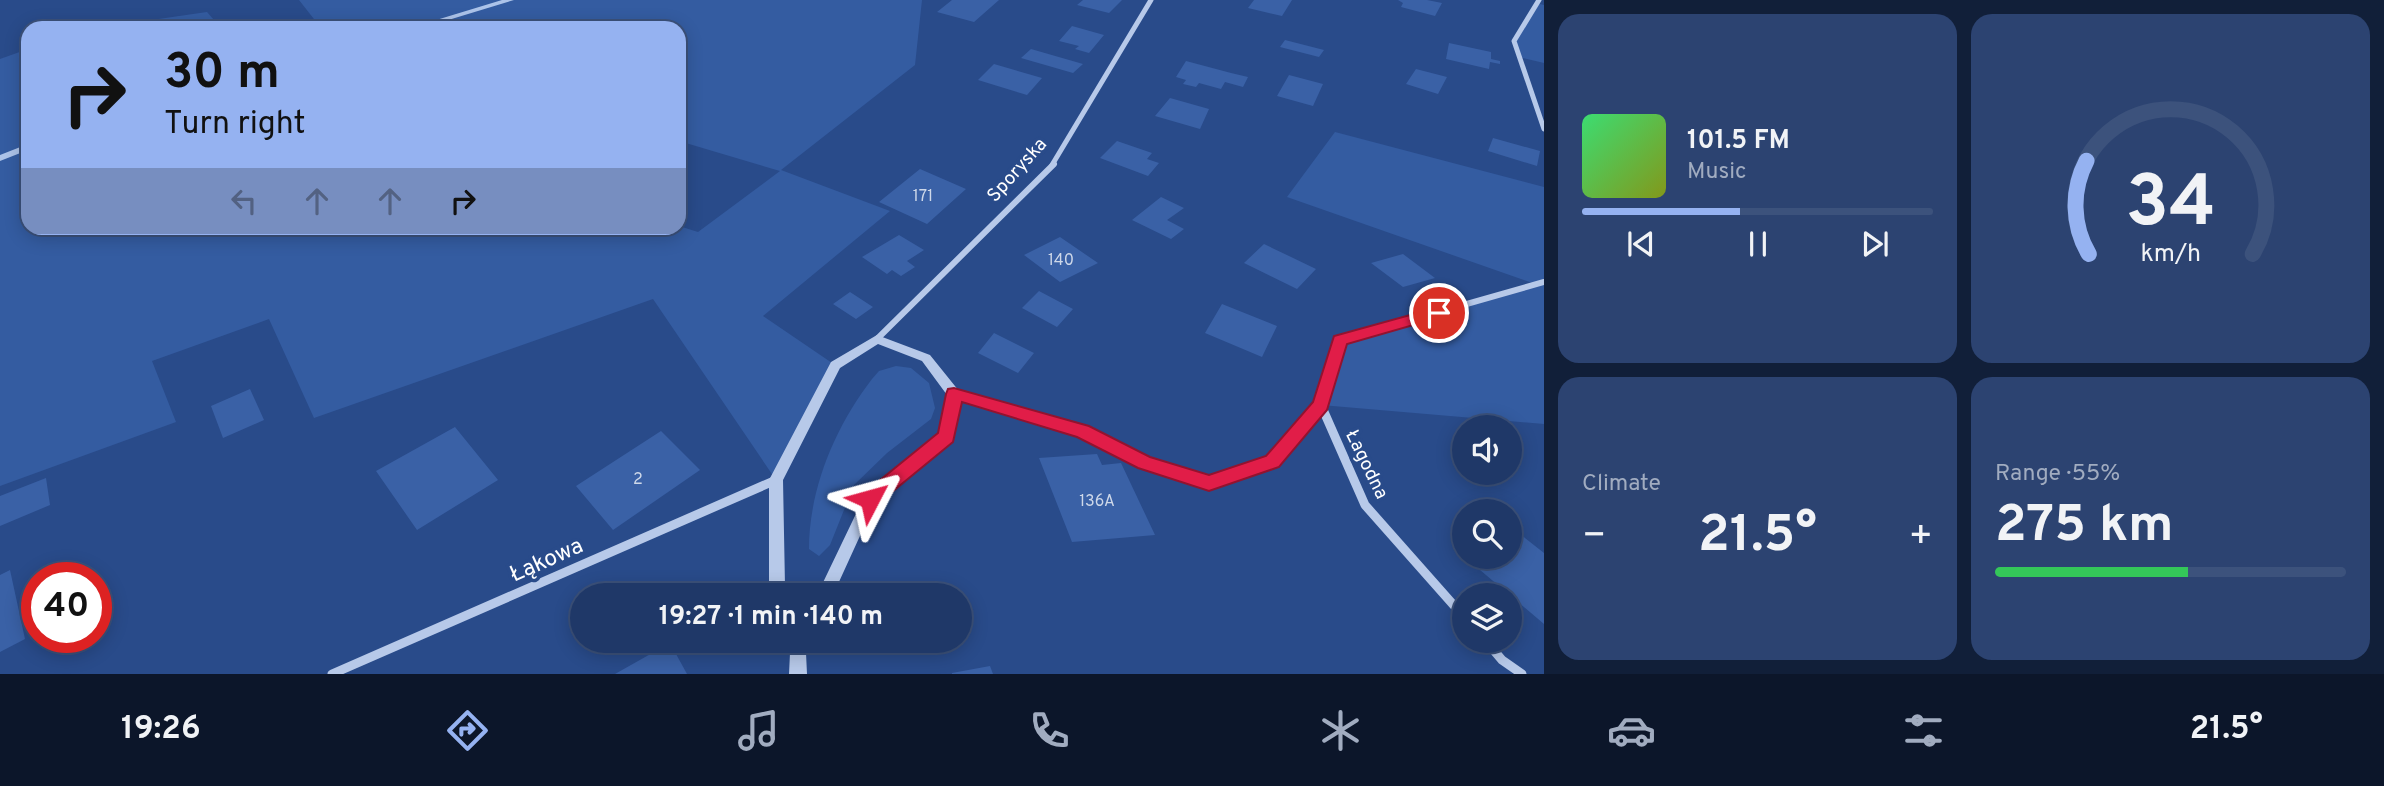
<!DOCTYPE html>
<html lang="en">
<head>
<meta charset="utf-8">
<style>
  body { margin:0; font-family:Overpass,sans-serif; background:#2c4371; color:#f1f3f6; height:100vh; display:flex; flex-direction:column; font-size:26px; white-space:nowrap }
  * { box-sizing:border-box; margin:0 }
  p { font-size:23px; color:#a1acc0 }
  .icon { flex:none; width:38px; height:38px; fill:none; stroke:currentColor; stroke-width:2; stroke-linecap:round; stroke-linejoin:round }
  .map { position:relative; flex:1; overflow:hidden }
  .side { display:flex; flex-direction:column; gap:14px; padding:14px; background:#111f39; width:840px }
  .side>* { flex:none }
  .top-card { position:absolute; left:21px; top:21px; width:665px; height:214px; border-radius:21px; box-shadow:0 4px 18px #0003,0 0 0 2px #3c527c; background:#95b2f1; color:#111; overflow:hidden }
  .controls { position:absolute; left:1452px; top:415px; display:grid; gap:14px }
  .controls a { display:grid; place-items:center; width:70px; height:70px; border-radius:50%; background:#1f3868; box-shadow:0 4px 18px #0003,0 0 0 2px #3c527c; font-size:35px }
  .speed { position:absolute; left:21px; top:562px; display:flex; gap:14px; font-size:35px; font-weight:700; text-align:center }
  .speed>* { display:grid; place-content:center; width:91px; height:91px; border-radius:50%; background:#1f3868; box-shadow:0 4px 18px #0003,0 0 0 2px #3c527c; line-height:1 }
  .speed .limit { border:10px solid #d22; background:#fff; color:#111 }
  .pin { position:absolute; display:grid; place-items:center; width:60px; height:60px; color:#fff; margin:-30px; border:4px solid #fff; border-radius:50%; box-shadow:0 2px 7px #0007 }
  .me { position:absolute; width:77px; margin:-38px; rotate:51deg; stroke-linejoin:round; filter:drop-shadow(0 0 5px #0008) }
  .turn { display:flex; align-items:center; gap:24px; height:147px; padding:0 28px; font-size:32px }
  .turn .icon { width:91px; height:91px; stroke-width:2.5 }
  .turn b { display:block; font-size:49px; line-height:60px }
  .lanes { display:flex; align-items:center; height:66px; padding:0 28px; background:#0003; justify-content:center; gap:35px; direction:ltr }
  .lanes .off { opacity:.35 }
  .big { font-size:52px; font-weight:700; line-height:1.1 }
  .side .tile { flex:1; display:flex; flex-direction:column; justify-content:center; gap:10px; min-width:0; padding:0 24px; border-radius:21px; background:#2c4371 }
  .side .dial { align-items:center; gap:0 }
  .dial svg { height:182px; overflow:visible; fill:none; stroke:#3c527c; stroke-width:7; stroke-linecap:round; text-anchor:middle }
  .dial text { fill:#f1f3f6; stroke:none }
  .song { display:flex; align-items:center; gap:21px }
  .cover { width:84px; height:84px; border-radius:10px; background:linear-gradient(135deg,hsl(140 70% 55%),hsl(70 70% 35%)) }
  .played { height:7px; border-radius:4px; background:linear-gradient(90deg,#95b2f1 45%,#3c527c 45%) }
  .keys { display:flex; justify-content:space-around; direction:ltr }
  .heat { display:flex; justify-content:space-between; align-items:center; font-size:38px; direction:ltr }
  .charge { height:10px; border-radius:5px; background:linear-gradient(90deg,#34c759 55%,#3c527c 0) }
  .side .tiles { flex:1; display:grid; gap:14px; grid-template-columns:repeat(2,1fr) }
  .trip { position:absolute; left:570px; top:583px; width:402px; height:70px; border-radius:35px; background:#1f3868; box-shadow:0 4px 18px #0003,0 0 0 2px #3c527c; font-weight:700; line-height:70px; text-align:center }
  .menu { display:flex; height:112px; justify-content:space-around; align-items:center; background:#0c162a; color:#a1acc0 }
  .menu .icon { width:49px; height:49px }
  .menu .current { color:#95b2f1 }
  .menu b { font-size:32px; color:#f1f3f6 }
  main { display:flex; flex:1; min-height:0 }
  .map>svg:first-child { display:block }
</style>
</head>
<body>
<main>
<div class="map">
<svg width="1544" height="674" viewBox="0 0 1544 674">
  <rect width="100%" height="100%" fill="#294b8a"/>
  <path fill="#345ca1" d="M 299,0 L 922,0 L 915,65 L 781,170 L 890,211 L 763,316 L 835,365 L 776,480 L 653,299 L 314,418 L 269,319 L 152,361 L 176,422 L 0,486 L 0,59 L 28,49 L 28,228 L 679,226 L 698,232 L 780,171 L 679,141 L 679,28 L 321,28 Z
    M 1536,3 L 1544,5 L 1544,63 L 1519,57 L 1514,41 Z
    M 207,12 L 221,28 L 96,28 Z
    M 1335,132 L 1544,187 L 1544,424 L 1321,405 L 1340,340 L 1538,285 L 1287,197 Z
    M 896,366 L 911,368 L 929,383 L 935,408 L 931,419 L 887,453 L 854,485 L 830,545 L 819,556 L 809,549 C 809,489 835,427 872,379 L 879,371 Z"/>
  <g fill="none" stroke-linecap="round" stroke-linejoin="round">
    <path fill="#acc3e9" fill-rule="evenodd" d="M 502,0 L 514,0 L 422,28 L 410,28 Z
      M 28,144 L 28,150 L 0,161 L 0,155 Z"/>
  </g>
  <path fill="#3a61a6" d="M 952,0 L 999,0 L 974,22 L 937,12 Z
    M 1083,0 L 1122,0 L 1109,13 L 1077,5 Z
    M 1254,0 L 1292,0 L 1282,16 L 1248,8 Z
    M 1398,0 L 1427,0 L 1442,3 L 1435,16 L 1401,7 L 1403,3 Z
    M 1072,26 L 1104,35 L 1089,53 L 1075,49 L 1079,46 L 1059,41 Z
    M 1285,40 L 1324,50 L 1319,57 L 1280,47 Z
    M 1449,43 L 1491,52 L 1491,59 L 1500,61 L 1500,64 L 1490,62 L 1489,69 L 1446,59 Z
    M 1031,49 L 1083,64 L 1073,73 L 1021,58 Z
    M 1186,61 L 1231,73 L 1248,77 L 1243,87 L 1225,82 L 1221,89 L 1199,83 L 1196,87 L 1183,84 L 1186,80 L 1176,77 Z
    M 994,64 L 1042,78 L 1027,95 L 978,80 Z
    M 1416,69 L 1447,77 L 1438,94 L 1406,84 Z
    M 1289,75 L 1323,84 L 1313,106 L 1277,96 Z
    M 1170,98 L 1209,109 L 1200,129 L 1155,116 Z
    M 1493,138 L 1540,151 L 1537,166 L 1488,151 Z
    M 1117,141 L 1152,153 L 1147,159 L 1159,163 L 1148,176 L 1100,158 Z
    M 920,169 L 966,189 L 927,224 L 879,202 Z
    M 1161,197 L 1184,208 L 1167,220 L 1184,229 L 1171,239 L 1132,220 Z
    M 899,235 L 924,250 L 907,261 L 915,267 L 901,276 L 892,270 L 887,274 L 862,257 Z
    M 1060,237 L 1098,263 L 1060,282 L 1024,255 Z
    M 1264,244 L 1316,269 L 1297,289 L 1244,263 Z
    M 1403,254 L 1435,278 L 1403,287 L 1371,263 Z
    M 1039,291 L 1073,309 L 1057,327 L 1022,308 Z
    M 850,292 L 873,307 L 856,319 L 833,304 Z
    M 1222,304 L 1277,326 L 1262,357 L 1205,333 Z
    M 994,333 L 1034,353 L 1018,373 L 978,353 Z
    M 250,389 L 264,420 L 223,438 L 211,406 Z
    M 455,427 L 498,480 L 417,530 L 376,471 Z
    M 661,431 L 700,470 L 613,530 L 576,486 Z
    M 1097,454 L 1102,465 L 1121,463 L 1155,535 L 1072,542 L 1039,458 Z
    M 46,478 L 50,505 L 0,526 L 0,496 Z
    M 1515,530 L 1544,553 L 1544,624 L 1467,559 L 1471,556 L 1510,556 L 1510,533 Z
    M 10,570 L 25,639 L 0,652 L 0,575 Z
    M 670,643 L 687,674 L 615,674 Z
    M 990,666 L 993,674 L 952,674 L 952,673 Z"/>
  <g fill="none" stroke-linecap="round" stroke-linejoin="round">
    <path stroke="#b7c9e9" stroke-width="5" d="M 1539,0 L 1514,41 L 1544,129
      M 1052,165 L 1151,0"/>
    <path stroke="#b7c9e9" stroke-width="6" d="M 877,339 L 1054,164
      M 1327,384 L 1340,340 L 1544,282"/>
    <path stroke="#b7c9e9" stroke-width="9" d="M 1328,382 L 1321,405 L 1365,505 L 1465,618
      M 954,394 L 1083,431 L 1145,462 L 1209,483 L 1272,461 L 1321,405
      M 1485,640 L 1502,660 L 1522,674
      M 332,674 L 776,480"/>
    <path fill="#b7c9e9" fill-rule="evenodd" d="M 877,335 L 930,355 L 959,391 L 961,394 L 954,437 L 952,441 L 875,503 L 833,595 L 817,595 L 865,495 L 941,434 L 947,395 L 922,361 L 878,344 L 840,368 L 783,480 L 785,586 L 788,595 L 772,595 L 769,586 L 769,480 L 831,362 Z
      M 786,640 L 802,640 L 806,653 L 807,674 L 789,674 L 790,653 Z"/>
  </g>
  <path fill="#e11d48" stroke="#92132f" stroke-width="2" d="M 1439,307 L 1445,309 L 1447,313 L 1445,316 L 1347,344 L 1327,410 L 1279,467 L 1209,491 L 1138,468 L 1077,437 L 962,402 L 953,442 L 876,505 L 870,507 L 863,505 L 860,499 L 863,494 L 938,433 L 946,394 L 948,389 L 954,388 L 1089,426 L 1150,457 L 1209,475 L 1266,456 L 1313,402 L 1334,336 Z"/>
  <g text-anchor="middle" stroke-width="7" stroke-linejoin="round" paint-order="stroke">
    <g font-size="16" fill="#ced8e9">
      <text x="923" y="201">171</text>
      <text x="1061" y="265">140</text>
      <text x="638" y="484">2</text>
      <text x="1097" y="506">136A</text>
    </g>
    <g font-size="19" fill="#fff" stroke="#294b8a">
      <text transform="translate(1016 169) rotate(-48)" y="7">Sporyska</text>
      <text transform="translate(1368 464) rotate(64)" y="7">Łagodna</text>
    </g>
    <g font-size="23" fill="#fff" stroke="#294b8a">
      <text transform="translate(546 559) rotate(-24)" y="8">Łąkowa</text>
    </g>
  </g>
</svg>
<div class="controls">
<a><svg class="icon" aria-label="sound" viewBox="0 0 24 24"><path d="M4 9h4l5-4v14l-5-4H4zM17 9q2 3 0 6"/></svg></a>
<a><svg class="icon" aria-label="search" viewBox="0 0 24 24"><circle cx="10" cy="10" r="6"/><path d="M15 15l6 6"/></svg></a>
<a><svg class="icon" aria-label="layers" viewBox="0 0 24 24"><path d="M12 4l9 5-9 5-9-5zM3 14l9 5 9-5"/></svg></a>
</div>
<div class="speed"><div class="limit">40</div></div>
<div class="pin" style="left:1439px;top:313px;background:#d93025"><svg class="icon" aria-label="arrive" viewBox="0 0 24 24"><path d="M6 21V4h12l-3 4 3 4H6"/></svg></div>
<svg class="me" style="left:870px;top:499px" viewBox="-20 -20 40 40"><path d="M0-17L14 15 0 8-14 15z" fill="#e11d48" stroke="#fff" stroke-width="4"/></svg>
<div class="trip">19:27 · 1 min · 140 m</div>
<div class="top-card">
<div class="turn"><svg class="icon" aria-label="right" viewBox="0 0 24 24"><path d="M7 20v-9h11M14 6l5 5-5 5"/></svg><div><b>30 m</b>Turn right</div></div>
<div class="lanes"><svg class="icon off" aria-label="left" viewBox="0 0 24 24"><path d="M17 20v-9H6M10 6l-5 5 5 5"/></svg><svg class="icon off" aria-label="ahead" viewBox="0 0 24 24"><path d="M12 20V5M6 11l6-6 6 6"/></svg><svg class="icon off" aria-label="ahead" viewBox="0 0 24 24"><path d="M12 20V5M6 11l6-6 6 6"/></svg><svg class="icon" aria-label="right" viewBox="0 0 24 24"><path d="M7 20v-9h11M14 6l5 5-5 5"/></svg></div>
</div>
</div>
<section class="side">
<div class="tiles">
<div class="tile">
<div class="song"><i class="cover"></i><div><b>101.5 FM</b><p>Music</p></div></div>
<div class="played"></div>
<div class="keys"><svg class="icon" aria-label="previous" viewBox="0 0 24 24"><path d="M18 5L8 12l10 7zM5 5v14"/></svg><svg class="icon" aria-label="pause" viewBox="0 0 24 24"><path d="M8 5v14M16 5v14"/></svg><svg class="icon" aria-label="next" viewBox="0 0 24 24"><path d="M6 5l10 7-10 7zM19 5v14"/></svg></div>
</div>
<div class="tile dial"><svg viewBox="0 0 100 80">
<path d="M14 69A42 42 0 1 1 86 69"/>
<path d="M14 69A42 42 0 0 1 13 28" stroke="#95b2f1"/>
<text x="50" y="56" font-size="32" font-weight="700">34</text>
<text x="50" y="72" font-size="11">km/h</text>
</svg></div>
<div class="tile"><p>Climate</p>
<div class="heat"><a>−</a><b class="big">21.5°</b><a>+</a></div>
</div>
<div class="tile"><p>Range · 55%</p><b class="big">275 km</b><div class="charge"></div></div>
</div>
</section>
</main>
<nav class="menu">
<b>19:26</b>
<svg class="icon current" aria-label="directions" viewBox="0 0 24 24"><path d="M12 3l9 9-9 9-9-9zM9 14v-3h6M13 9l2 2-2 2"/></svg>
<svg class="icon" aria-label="music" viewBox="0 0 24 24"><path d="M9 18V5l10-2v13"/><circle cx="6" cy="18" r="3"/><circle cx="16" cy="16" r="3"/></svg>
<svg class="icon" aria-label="phone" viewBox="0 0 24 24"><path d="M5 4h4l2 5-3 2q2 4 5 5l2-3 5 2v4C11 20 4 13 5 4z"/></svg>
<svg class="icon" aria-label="climate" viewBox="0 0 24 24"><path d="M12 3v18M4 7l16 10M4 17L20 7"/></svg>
<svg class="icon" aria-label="car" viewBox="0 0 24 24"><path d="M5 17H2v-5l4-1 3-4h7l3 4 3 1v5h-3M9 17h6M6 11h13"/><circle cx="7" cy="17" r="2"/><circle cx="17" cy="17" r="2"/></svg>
<svg class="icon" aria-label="filters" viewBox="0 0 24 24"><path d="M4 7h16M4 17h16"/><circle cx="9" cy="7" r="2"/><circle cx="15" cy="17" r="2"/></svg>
<b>21.5°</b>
</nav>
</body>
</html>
